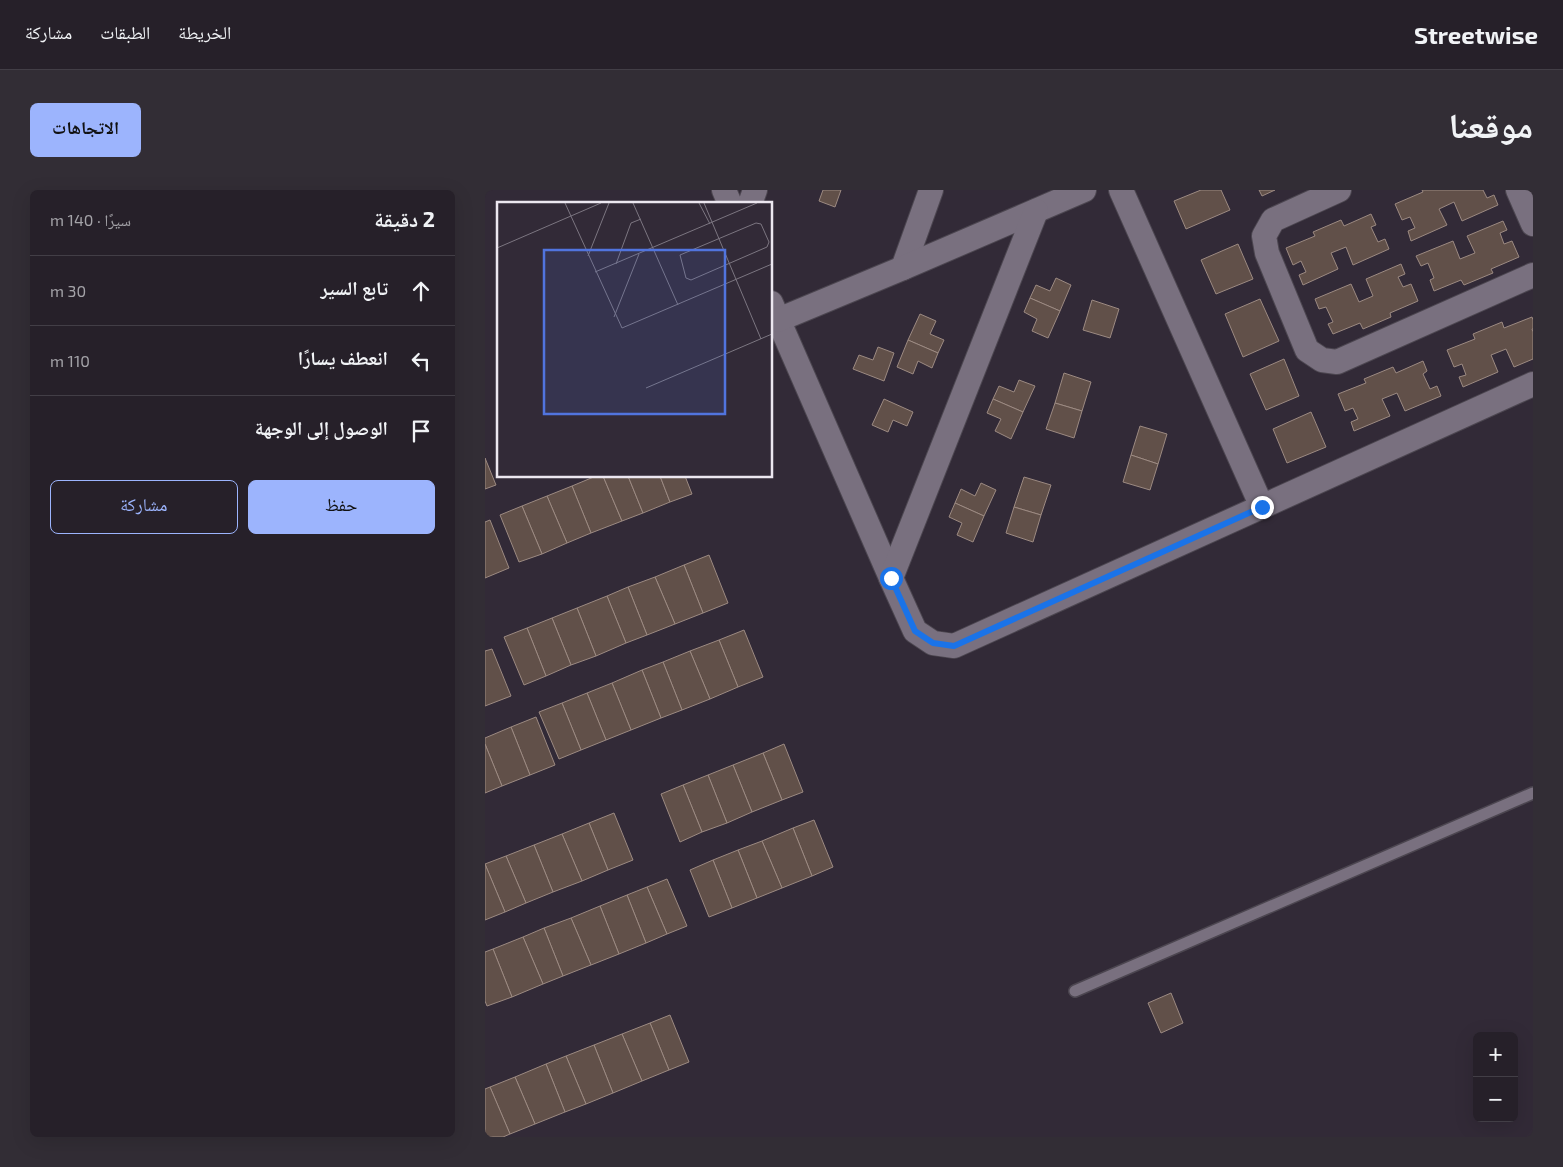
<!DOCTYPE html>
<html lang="ar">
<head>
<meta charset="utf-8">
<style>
	body { margin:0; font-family:"Exo 2","Noto Naskh Arabic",sans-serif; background:#322d35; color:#f1f3f6; direction:rtl }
	.controls { position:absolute; right:15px; bottom:15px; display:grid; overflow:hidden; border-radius:8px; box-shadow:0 5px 20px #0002 }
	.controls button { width:45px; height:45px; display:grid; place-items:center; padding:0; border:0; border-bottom:1px solid #423e46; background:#262029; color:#f1f3f6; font:25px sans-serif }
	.stop { position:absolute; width:15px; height:15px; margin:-11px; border:4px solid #1a73e8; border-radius:50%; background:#fff }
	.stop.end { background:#1a73e8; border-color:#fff; box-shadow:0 1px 5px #0008 }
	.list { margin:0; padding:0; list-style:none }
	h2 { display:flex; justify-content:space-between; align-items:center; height:65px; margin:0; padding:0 20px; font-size:21px }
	h2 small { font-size:16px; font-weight:400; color:#a4a3a8 }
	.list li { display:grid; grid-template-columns:32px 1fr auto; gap:15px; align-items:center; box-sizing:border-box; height:70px; padding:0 20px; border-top:1px solid #423e46 }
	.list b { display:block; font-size:19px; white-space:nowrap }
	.list em { font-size:16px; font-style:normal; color:#a4a3a8 }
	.actions { display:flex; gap:10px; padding:15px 20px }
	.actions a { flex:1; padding:11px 0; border:1px solid #9cb4fd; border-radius:8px; text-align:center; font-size:18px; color:#9cb4fd }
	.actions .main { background:#9cb4fd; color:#111 }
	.icon { flex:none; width:28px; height:28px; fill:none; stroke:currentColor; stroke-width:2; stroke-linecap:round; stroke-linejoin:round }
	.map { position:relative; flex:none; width:1048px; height:947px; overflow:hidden; direction:ltr; border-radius:8px }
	header { display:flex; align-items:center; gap:30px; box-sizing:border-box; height:70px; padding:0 25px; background:#262029; border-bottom:1px solid #423e46 }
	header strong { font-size:24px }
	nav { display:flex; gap:28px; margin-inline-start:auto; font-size:18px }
	.intro { display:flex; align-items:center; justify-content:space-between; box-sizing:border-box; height:120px; padding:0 30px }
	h1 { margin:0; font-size:35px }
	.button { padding:12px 22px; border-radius:8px; background:#9cb4fd; color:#111; font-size:18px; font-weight:700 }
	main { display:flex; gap:30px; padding:0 30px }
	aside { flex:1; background:#262029; border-radius:8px; box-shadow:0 5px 20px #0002 }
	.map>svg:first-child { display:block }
</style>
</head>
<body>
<header>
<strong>Streetwise</strong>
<nav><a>الخريطة</a><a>الطبقات</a><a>مشاركة</a></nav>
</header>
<div class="intro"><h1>موقعنا</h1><a class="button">الاتجاهات</a></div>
<main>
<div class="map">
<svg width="1048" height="947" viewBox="0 0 1048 947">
	<rect width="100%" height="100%" fill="#322a37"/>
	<g fill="#615049" stroke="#9c8a82">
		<path d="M338 0H356L350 17 334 11Z"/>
		<path d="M716 0H736L745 20 701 39 689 11Z"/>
		<path d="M774 0H790L777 6Z"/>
		<path d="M937 0H998L1002 8 1009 5 1013 15 977 31 969 12 954 19 962 35 926 51 923 41 930 38 925 27 917 30 910 14 938 2Z"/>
		<path d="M886 24 891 35 886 37 893 52 900 49 904 59 868 75 861 57 846 63 853 79 818 95 814 85 821 82 816 71 808 75 801 58 830 46 828 42 856 30 859 36Z"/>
		<path d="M1018 31 1022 40 1015 43 1019 54 1027 51 1034 67 1006 79 1008 83 979 95 976 90 949 101 945 90 949 88 943 73 936 76 931 66 968 51 975 69 990 63 982 46Z"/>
		<path d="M753 54 768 89 731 104 716 70Z"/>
		<path d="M916 74 920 84 913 87 918 97 926 94 933 111 905 123 906 127 878 139 875 133 848 144 843 134 848 132 841 117 834 119 830 109 866 94 874 112 888 106 881 89Z"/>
		<path d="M571 88 586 95 575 121 545 108 551 95 565 101Z"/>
		<path d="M545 108 575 121 563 148 547 141 552 129 539 122Z"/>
		<path d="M775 109 794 151 758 167 740 124Z"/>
		<path d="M607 110 634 119 625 148 598 140Z"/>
		<path d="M435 124 451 131 445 144 459 150 453 163 423 150Z"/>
		<path d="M1047 127 1048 130V139H1047L1048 142V169L1029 177 1021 159 1006 165 1013 182 978 197 974 187 981 185 977 174 969 177 962 160 990 149 988 144 1017 132 1019 138Z"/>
		<path d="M423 150 453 163 447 178 433 171 428 184 412 177Z"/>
		<path d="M393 157 409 163 399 191 368 179 374 165 388 170Z"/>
		<path d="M799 169 814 206 781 220 765 184Z"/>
		<path d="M938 171 942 181 938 184 945 199 952 196 956 206 920 221 912 203 897 209 905 226 869 241 866 232 873 229 868 218 860 221 853 204 881 193 879 189 908 177 911 183Z"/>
		<path d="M579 183 606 192 597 221 570 213Z"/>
		<path d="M534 190 550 196 538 222 508 209 514 196 529 202Z"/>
		<path d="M399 209 428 222 422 236 408 230 403 242 387 235Z"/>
		<path d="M508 209 538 222 526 249 510 241 516 229 502 223Z"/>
		<path d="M570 213 597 221 589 248 561 239Z"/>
		<path d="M826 222 841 257 802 273 788 239Z"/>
		<path d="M655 236 682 244 673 274 646 265Z"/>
		<path d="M646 265 673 274 665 300 638 292Z"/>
		<path d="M0 268 11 295 0 299Z"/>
		<path d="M111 286H118L137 331 106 343 87 296Z"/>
		<path d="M118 286H143L158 323 137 331Z"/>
		<path d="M143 286H175L185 312 158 323Z"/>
		<path d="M175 286H200L207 304 185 312Z"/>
		<path d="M539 287 566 295 556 325 529 317Z"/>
		<path d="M496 293 511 300 499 326 470 313 476 299 490 306Z"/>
		<path d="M87 296 106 343 82 353 62 306Z"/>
		<path d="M62 306 82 353 57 364 37 316Z"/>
		<path d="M470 313 499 326 488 352 472 345 477 333 464 327Z"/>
		<path d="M37 316 57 364 34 372 15 325Z"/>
		<path d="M529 317 556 325 548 352 521 343Z"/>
		<path d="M5 330 24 378 0 388V332Z"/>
		<path d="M224 365 243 413 218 423 199 375Z"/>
		<path d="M199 375 218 423 190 434 170 387Z"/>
		<path d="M170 387 190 434 162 445 143 397Z"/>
		<path d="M143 397 162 445 141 453 122 406Z"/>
		<path d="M122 406 141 453 111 466 92 418Z"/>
		<path d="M92 418 111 466 86 475 67 428Z"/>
		<path d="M67 428 86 475 61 486 42 438Z"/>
		<path d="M42 438 61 486 39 495 19 447Z"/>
		<path d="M259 440 278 487 253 497 234 450Z"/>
		<path d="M234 450 253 497 225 509 205 461Z"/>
		<path d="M7 459 26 506 0 516V461Z"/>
		<path d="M205 461 225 509 197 520 178 472Z"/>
		<path d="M178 472 197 520 176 528 157 480Z"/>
		<path d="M157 480 176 528 146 540 127 493Z"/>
		<path d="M127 493 146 540 121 550 102 503Z"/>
		<path d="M102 503 121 550 96 560 77 513Z"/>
		<path d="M77 513 96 560 74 569 54 522Z"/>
		<path d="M51 527 70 575 45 585 26 537Z"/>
		<path d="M26 537 45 585 17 596 0 554V548Z"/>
		<path d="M0 554 17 596 0 603Z"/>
		<path d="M299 554 318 602 297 610 278 563Z"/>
		<path d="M278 563 297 610 267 622 248 575Z"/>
		<path d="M248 575 267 622 242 633 223 585Z"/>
		<path d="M223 585 242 633 217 642 198 595Z"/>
		<path d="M198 595 217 642 195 652 176 604Z"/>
		<path d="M129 623 148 670 123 680 104 633Z"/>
		<path d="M329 630 348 677 327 686 308 638Z"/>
		<path d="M104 633 123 680 97 691 77 644Z"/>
		<path d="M308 638 327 686 297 698 277 651Z"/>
		<path d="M77 644 97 691 68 702 49 655Z"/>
		<path d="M277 651 297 698 272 708 253 660Z"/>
		<path d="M49 655 68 702 41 713 21 666Z"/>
		<path d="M253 660 272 708 247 718 228 670Z"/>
		<path d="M21 666 41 713 20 722 0 674Z"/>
		<path d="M228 670 247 718 224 727 205 680Z"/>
		<path d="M0 674 20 722 0 730Z"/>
		<path d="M182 689 202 736 182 744 162 697Z"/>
		<path d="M162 697 182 744 161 753 142 705Z"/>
		<path d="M142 705 161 753 134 764 115 716Z"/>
		<path d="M115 716 134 764 106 775 86 728Z"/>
		<path d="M86 728 106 775 78 786 59 738Z"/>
		<path d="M59 738 78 786 58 794 38 747Z"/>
		<path d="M38 747 58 794 27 807 8 759Z"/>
		<path d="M8 759 27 807 2 816 0 811V762Z"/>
		<path d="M686 803 698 833 676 843 663 813Z"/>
		<path d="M185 825 204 872 184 880 165 833Z"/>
		<path d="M165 833 184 880 157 891 137 844Z"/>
		<path d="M137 844 157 891 128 903 109 855Z"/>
		<path d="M109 855 128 903 101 914 81 866Z"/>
		<path d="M81 866 101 914 80 922 61 874Z"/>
		<path d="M61 874 80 922 50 934 30 887Z"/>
		<path d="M30 887 50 934 25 944 5 897Z"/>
		<path d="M5 897 25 944 18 947H0V899Z"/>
	</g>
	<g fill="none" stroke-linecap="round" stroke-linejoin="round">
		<g stroke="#4c4650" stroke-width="14">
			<path id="service" d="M590 801 1048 603"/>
		</g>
		<g stroke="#4c4650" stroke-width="26">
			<g id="minor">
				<path d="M239 0 245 14"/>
				<path d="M636 0 777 317"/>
				<path d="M854 0 788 30 779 46 782 63 822 160 837 170 852 172 1048 85"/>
				<path d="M1033 0 1048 34"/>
				<path d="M265 14 270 0"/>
				<path d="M418 78 446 0"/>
				<path d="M286 113 406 388 430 441 448 453 469 456 1048 194"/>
				<path d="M293 130 418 78 599 0"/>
				<path d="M406 388 551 21"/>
			</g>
		</g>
		<use href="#service" stroke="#79707f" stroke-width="11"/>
		<use href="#minor" stroke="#79707f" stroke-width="24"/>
	</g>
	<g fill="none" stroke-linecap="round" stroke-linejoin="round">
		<path stroke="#1a73e8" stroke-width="6" d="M406 388 430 441 448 453 469 456 777 317"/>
	</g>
	<g transform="translate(12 12)">
		<rect width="275" height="275" fill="#322a37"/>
		<path fill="none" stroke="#7c7681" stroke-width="1" d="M68 1 125 126 275 62M136 1 181 103M202 1 213 22M207 1 264 137M259 21 264 22 272 40 270 45 194 78 189 76 183 53ZM0 46 104 1M91 54 112 1M119 62 134 21 144 17M98 70 260 1M117 115 142 52M149 186 275 132"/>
		<path fill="#5174de" fill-opacity="0.15" stroke="#5174de" stroke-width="2.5" d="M47 48H228V212H47Z"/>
		<rect width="275" height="275" fill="none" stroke="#ece7f0" stroke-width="2.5"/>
	</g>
</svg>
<div class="controls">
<button>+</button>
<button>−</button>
</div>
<div class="stop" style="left:406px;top:388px"></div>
<div class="stop end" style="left:777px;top:317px"></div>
</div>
<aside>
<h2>2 دقيقة<small>سيرًا · 140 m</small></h2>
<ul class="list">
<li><svg class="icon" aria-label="ahead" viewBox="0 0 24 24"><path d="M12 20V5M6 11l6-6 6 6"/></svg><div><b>تابع السير</b></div><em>30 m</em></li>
<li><svg class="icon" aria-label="left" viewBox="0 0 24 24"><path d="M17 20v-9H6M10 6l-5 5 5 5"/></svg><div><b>انعطف يسارًا</b></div><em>110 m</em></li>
<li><svg class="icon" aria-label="arrive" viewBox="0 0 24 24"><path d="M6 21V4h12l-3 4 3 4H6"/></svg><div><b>الوصول إلى الوجهة</b></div></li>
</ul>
<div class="actions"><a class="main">حفظ</a><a>مشاركة</a></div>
</aside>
</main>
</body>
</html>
